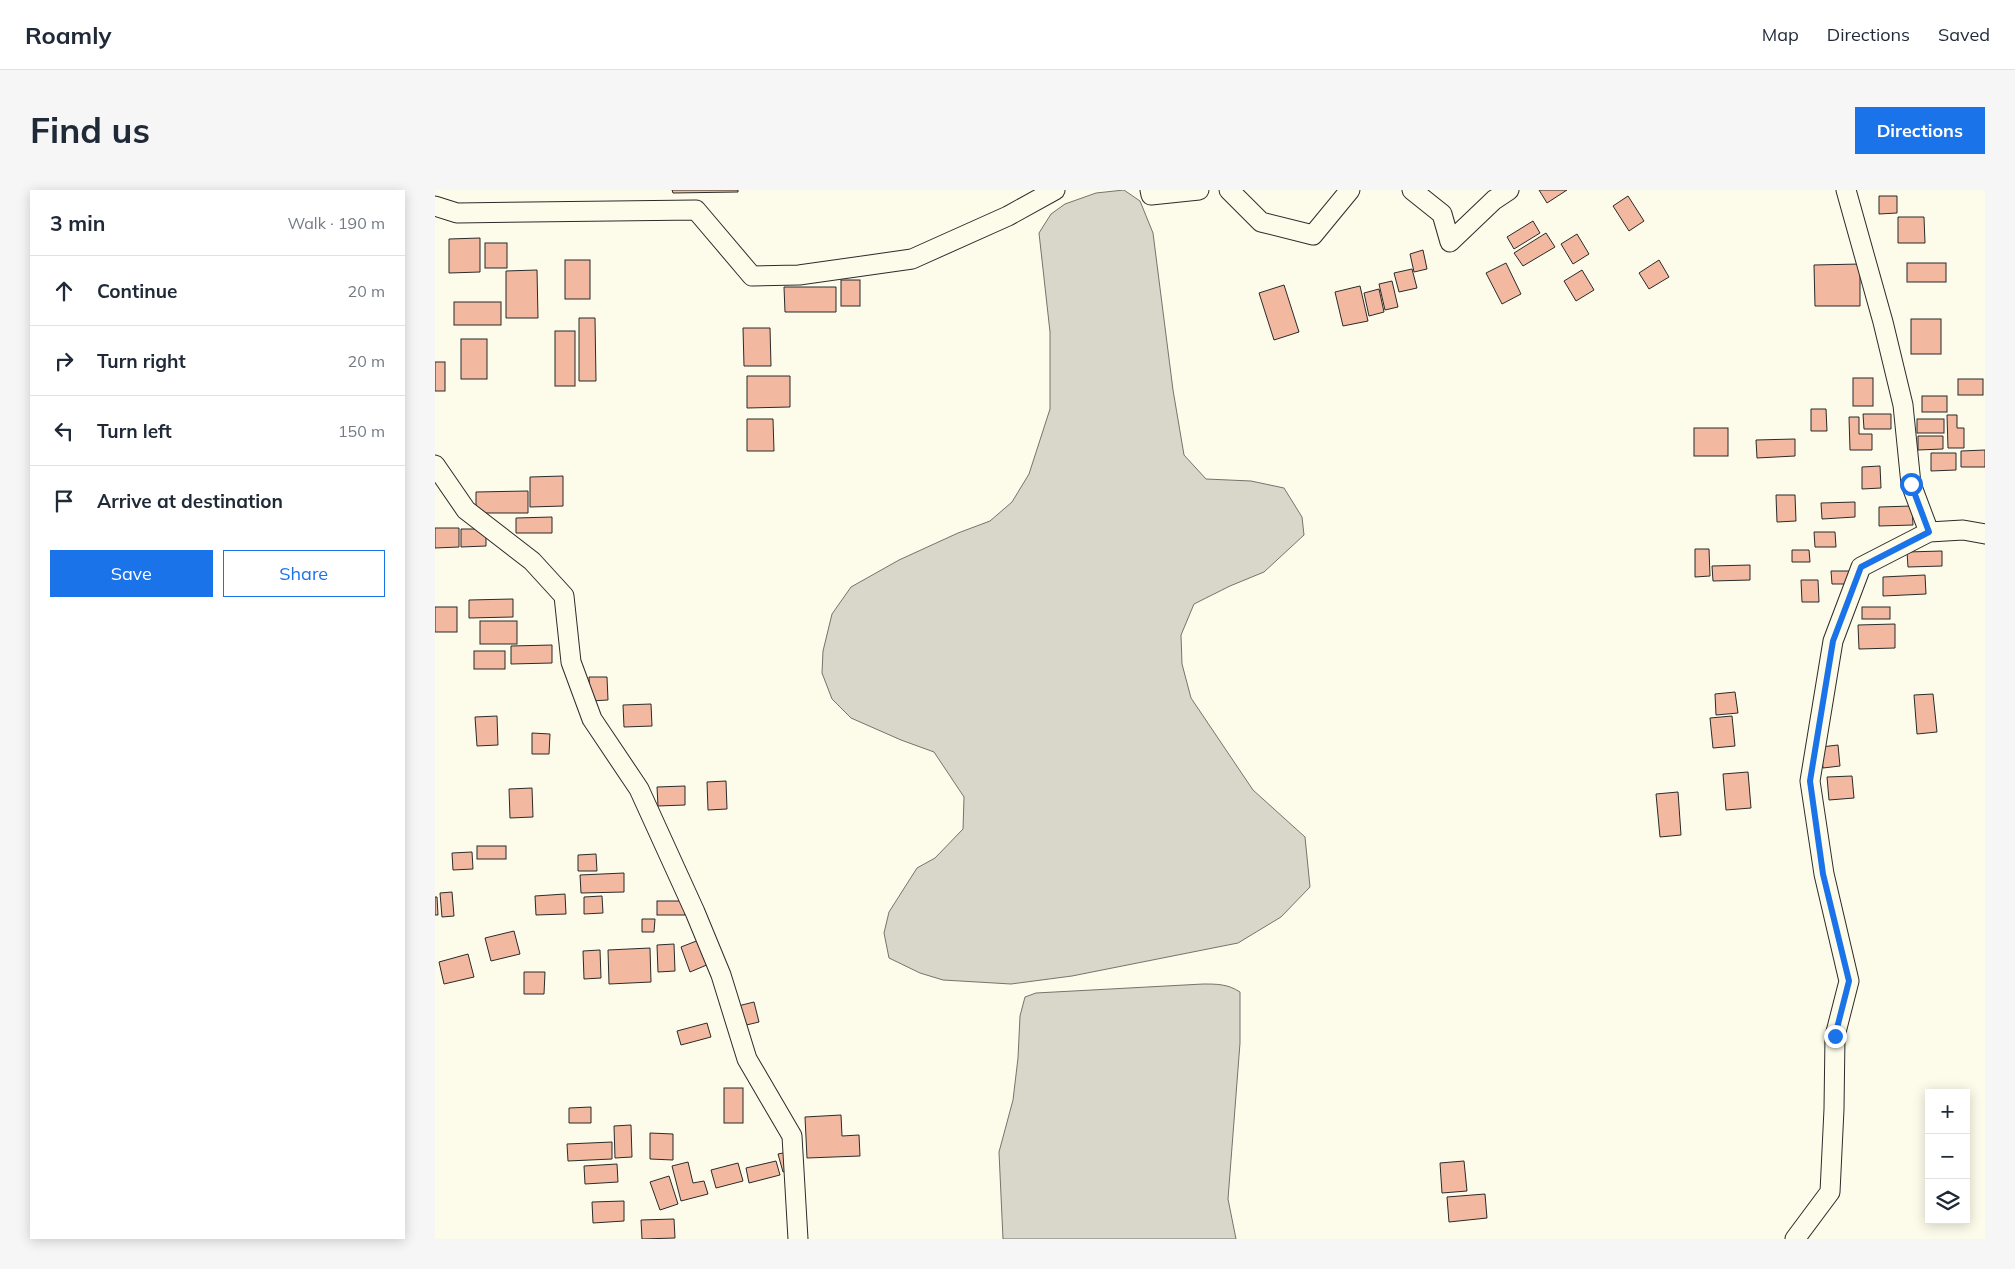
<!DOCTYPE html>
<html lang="en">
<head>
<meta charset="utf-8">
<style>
	body { margin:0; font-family:Mulish,sans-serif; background:#f6f6f7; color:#1f2937 }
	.controls { position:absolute; right:15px; bottom:15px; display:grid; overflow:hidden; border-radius:0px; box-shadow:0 2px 12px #0003 }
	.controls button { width:45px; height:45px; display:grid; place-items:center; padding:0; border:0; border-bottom:1px solid #e0e1e3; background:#fff; color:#1f2937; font:25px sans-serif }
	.stop { position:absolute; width:15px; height:15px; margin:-11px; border:4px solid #1a73e8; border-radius:50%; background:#fff }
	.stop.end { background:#1a73e8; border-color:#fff; box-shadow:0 1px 5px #0008 }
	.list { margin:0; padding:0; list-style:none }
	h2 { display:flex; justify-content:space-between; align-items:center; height:65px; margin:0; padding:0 20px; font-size:21px }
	h2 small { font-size:16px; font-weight:400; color:#747a83 }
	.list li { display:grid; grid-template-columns:32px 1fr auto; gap:15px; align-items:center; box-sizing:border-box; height:70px; padding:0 20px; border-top:1px solid #e0e1e3 }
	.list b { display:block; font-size:19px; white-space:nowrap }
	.list em { font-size:16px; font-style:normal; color:#747a83 }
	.actions { display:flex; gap:10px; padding:15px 20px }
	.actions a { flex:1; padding:11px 0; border:1px solid #1a73e8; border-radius:0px; text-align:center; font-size:18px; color:#1a73e8 }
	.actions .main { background:#1a73e8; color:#fff }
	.icon { flex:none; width:28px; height:28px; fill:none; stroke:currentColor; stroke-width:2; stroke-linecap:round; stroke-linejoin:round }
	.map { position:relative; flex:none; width:1550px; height:1049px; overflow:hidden; border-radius:0px }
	header { display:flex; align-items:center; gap:30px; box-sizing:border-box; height:70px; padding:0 25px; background:#fff; border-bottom:1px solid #e0e1e3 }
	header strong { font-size:24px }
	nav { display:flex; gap:28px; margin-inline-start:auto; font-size:18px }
	.intro { display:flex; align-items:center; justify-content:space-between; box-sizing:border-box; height:120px; padding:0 30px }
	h1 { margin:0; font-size:35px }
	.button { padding:12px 22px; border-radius:0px; background:#1a73e8; color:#fff; font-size:18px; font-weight:700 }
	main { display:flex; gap:30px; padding:0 30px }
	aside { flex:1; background:#fff; border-radius:0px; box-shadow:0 2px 12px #0003 }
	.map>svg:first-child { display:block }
</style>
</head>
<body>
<header>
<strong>Roamly</strong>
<nav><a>Map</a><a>Directions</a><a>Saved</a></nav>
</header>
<div class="intro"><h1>Find us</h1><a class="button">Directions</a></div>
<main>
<aside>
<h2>3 min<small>Walk · 190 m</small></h2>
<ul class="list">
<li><svg class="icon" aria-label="ahead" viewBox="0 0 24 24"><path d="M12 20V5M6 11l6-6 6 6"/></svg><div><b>Continue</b></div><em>20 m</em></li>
<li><svg class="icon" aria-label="right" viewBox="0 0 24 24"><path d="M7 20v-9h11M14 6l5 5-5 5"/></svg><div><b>Turn right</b></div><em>20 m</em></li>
<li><svg class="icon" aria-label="left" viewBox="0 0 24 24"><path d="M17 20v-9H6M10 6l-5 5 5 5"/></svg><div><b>Turn left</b></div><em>150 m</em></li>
<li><svg class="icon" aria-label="arrive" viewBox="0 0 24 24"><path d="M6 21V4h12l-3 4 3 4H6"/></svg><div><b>Arrive at destination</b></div></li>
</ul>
<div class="actions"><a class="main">Save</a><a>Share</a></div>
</aside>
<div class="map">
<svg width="1550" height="1049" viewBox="0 0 1550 1049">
	<rect width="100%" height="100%" fill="#fdfbea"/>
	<g fill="#d8d7c9" stroke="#74746e">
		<path d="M689 0 705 11 718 43 738 200 749 265 771 289 816 291 849 298 867 327 869 345 829 382 795 396 759 414 746 445 747 474 756 508 818 600 870 647 875 697 846 727 803 753 637 786 576 794 508 790 485 783 454 768 449 743 454 722 482 678 500 668 528 639 529 607 499 562 466 550 416 528 397 509 387 483 388 461 397 424 416 397 464 370 523 343 555 331 577 312 594 284 615 219V142L604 43 616 24 630 14 661 3Z"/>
		<path d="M768 794C782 794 793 794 805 802V853L793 1009 801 1049H568L564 962 578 910 583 868 585 826 590 807 601 803Z"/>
	</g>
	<g fill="#f2b8a0" stroke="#2b2b2b">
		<path d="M237 0H303V2L238 3Z"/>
		<path d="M1104 0H1132L1112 13Z"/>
		<path d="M1193 6 1209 31 1194 41 1178 16Z"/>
		<path d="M1444 6H1462V23L1444 24Z"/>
		<path d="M1463 27H1489L1490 53H1463Z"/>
		<path d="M1098 31 1105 43 1079 59 1072 47Z"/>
		<path d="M1111 43 1120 57 1088 76 1079 63Z"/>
		<path d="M1142 44 1154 64 1138 74 1126 54Z"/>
		<path d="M45 48V82L14 83V49Z"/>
		<rect x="50" y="53" width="22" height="25"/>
		<path d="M988 60 992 79 979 82 975 64Z"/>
		<rect x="130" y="70" width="25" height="39"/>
		<path d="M1224 70 1234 87 1214 99 1204 83Z"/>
		<path d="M1071 73 1086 104 1067 114 1051 83Z"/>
		<rect x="1472" y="73" width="39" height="19"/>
		<path d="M1425 74V116H1380L1379 75Z"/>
		<path d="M977 79 982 98 964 102 959 83Z"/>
		<path d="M102 80 103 128H71V81Z"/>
		<path d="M1147 80 1159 100 1141 111 1129 91Z"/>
		<rect x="406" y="90" width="19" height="26"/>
		<path d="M957 91 963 117 950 120 944 94Z"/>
		<path d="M849 95 864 142 839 150 824 103Z"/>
		<path d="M925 96 933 131 908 136 900 102Z"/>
		<path d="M349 97H401V122H350Z"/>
		<path d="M944 99 949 122 934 126 929 103Z"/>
		<rect x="19" y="112" width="47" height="23"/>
		<path d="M144 128H160L161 191H144Z"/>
		<rect x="1476" y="129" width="30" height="35"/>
		<path d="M308 138H335L336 176H309Z"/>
		<rect x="120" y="141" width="20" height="55"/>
		<rect x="26" y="149" width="26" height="40"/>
		<rect x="0" y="172" width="10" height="29"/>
		<path d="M312 186H355V217L312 218Z"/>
		<rect x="1418" y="188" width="20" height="28"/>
		<rect x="1523" y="189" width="25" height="16"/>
		<rect x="1487" y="206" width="25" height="16"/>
		<path d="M1376 219H1391L1392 241H1376Z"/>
		<path d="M1428 224H1456V239H1429Z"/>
		<path d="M1512 225H1522V238H1529V258H1513Z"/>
		<path d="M1414 227H1424V244H1437V260H1415Z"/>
		<path d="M312 229H338L339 261H312Z"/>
		<rect x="1482" y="229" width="27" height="14"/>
		<rect x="1259" y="238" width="34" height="28"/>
		<path d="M1483 246H1508V259L1483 260Z"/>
		<path d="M1360 249V266L1322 268 1321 250Z"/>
		<path d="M1550 260V277H1526V261Z"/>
		<path d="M1496 263H1521V280L1496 281Z"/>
		<path d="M1445 276 1446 298 1427 299V277Z"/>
		<path d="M128 286V316L95 317V287Z"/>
		<path d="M93 301V323H41V302Z"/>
		<path d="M1341 305H1360L1361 331 1342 332Z"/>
		<path d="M1420 312V327L1387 329 1386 313Z"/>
		<path d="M1477 316 1478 335 1444 336V317Z"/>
		<path d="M117 327V343H81V328Z"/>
		<path d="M0 338H24V357L0 358Z"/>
		<path d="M26 339H51V356L26 357Z"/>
		<path d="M1379 342H1400L1401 357H1380Z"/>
		<path d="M1260 359H1274L1275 386 1260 387Z"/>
		<path d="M1357 360H1374L1375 372H1357Z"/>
		<path d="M1507 361V376L1473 377 1472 362Z"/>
		<path d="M1315 375V390L1278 391 1277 376Z"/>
		<path d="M1396 381H1418V394H1397Z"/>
		<path d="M1490 385 1491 404 1448 406V387Z"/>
		<path d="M1366 390H1383L1384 412H1367Z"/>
		<path d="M78 409V427L34 428V410Z"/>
		<rect x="0" y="417" width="22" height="25"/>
		<rect x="1427" y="417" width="28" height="12"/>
		<rect x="45" y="431" width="37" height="23"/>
		<path d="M1460 434V458L1424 459 1423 435Z"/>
		<path d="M117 455V473L76 474V456Z"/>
		<rect x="39" y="461" width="31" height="18"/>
		<path d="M154 487H172L173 510 155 511Z"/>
		<path d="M1300 502 1303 523 1281 525 1280 504Z"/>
		<path d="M1498 504 1502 542 1482 544 1479 505Z"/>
		<path d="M216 514 217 536 189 537 188 515Z"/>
		<path d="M62 526 63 555 42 556 40 527Z"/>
		<path d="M1297 526 1300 556 1278 558 1275 528Z"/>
		<path d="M97 543 115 544 114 564H97Z"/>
		<path d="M1403 555 1405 576 1388 578 1386 557Z"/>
		<path d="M1313 582 1316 618 1291 620 1288 584Z"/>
		<path d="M1417 586 1419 608 1394 610 1392 587Z"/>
		<path d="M291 591 292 619 273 620 272 592Z"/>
		<path d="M250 596V615L223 616 222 597Z"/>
		<path d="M97 598 98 627 75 628 74 599Z"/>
		<path d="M1243 602 1246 645 1225 647 1221 604Z"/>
		<rect x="42" y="656" width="29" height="13"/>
		<path d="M37 662 38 679 18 680 17 663Z"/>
		<path d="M161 664 162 681H143V665Z"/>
		<path d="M189 683V702L146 703 145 685Z"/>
		<path d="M17 702 19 726 7 727 5 703Z"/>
		<path d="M130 704 131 724 101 725 100 706Z"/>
		<path d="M167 706 168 723 149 724V707Z"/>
		<path d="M0 707H2L3 725H0Z"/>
		<rect x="222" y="711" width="28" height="14"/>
		<path d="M207 729H220L219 742H207Z"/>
		<path d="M79 741 85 764 56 771 50 748Z"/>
		<path d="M264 750 274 774 255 782 246 757Z"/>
		<path d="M239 754 240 781 223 782 222 755Z"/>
		<path d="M215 758 216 792 174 794 173 760Z"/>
		<path d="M165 760 166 788 149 789 148 761Z"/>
		<path d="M33 764 39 787 9 794 4 772Z"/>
		<path d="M89 782H110L109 804H89Z"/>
		<path d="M319 812 324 832 303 837 299 817Z"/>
		<path d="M272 833 276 847 246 855 242 841Z"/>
		<rect x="289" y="898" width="19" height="35"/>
		<path d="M156 917V933H134V918Z"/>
		<path d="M406 925 407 946 424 945 425 966 372 968 370 927Z"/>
		<path d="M196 935 197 967 180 968 179 936Z"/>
		<path d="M215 943 238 944V970L215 969Z"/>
		<path d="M177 952V969L133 971 132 954Z"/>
		<path d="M353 962 357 979 348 982 343 964Z"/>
		<path d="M341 971 345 985 314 993 311 978Z"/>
		<path d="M1029 971 1032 1001 1007 1003 1005 973Z"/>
		<path d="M253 972 258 993 269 991 273 1004 246 1011 237 976Z"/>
		<path d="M303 973 308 991 281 998 276 980Z"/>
		<path d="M182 974 183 992 150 994 149 976Z"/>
		<path d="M234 986 243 1014 225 1020 215 992Z"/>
		<path d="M1050 1004 1052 1028 1014 1032 1012 1007Z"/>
		<path d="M189 1011V1031L158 1033 157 1012Z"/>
		<path d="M239 1029 240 1048 207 1049 206 1030Z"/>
	</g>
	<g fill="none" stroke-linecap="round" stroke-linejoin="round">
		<g stroke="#2b2b2b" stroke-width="21">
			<g id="minor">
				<path d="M715 0 716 5 764 0"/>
				<path d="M794 0 826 32 878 45 915 0"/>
				<path d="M977 0 1007 24 1015 52 1059 10 1074 0"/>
				<path d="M1411 0 1448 132 1468 215 1476 294 1494 342"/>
				<path d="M0 16 22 23 261 20 317 86 364 85 477 69 573 26 620 0"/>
				<path d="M0 275 31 320 97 371 129 406 136 472 157 529 204 599 260 722 286 785 312 869 357 946 363 1049"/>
				<path d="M1360 1049 1395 1002 1399 919 1400 846 1414 791 1389 684 1375 591 1398 451 1426 377 1494 342 1528 340 1550 344"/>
			</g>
		</g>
		<use href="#minor" stroke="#fdfbea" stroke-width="19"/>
	</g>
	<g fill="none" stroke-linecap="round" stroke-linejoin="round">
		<path stroke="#1a73e8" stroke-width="6" d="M1400 846 1414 791 1388 684 1375 591 1398 451 1426 377 1494 342 1476 294"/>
	</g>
</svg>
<div class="controls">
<button>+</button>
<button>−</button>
<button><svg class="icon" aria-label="layers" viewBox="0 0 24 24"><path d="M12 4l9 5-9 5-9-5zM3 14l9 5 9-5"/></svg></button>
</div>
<div class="stop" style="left:1476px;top:294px"></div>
<div class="stop end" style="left:1400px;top:846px"></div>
</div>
</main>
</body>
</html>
